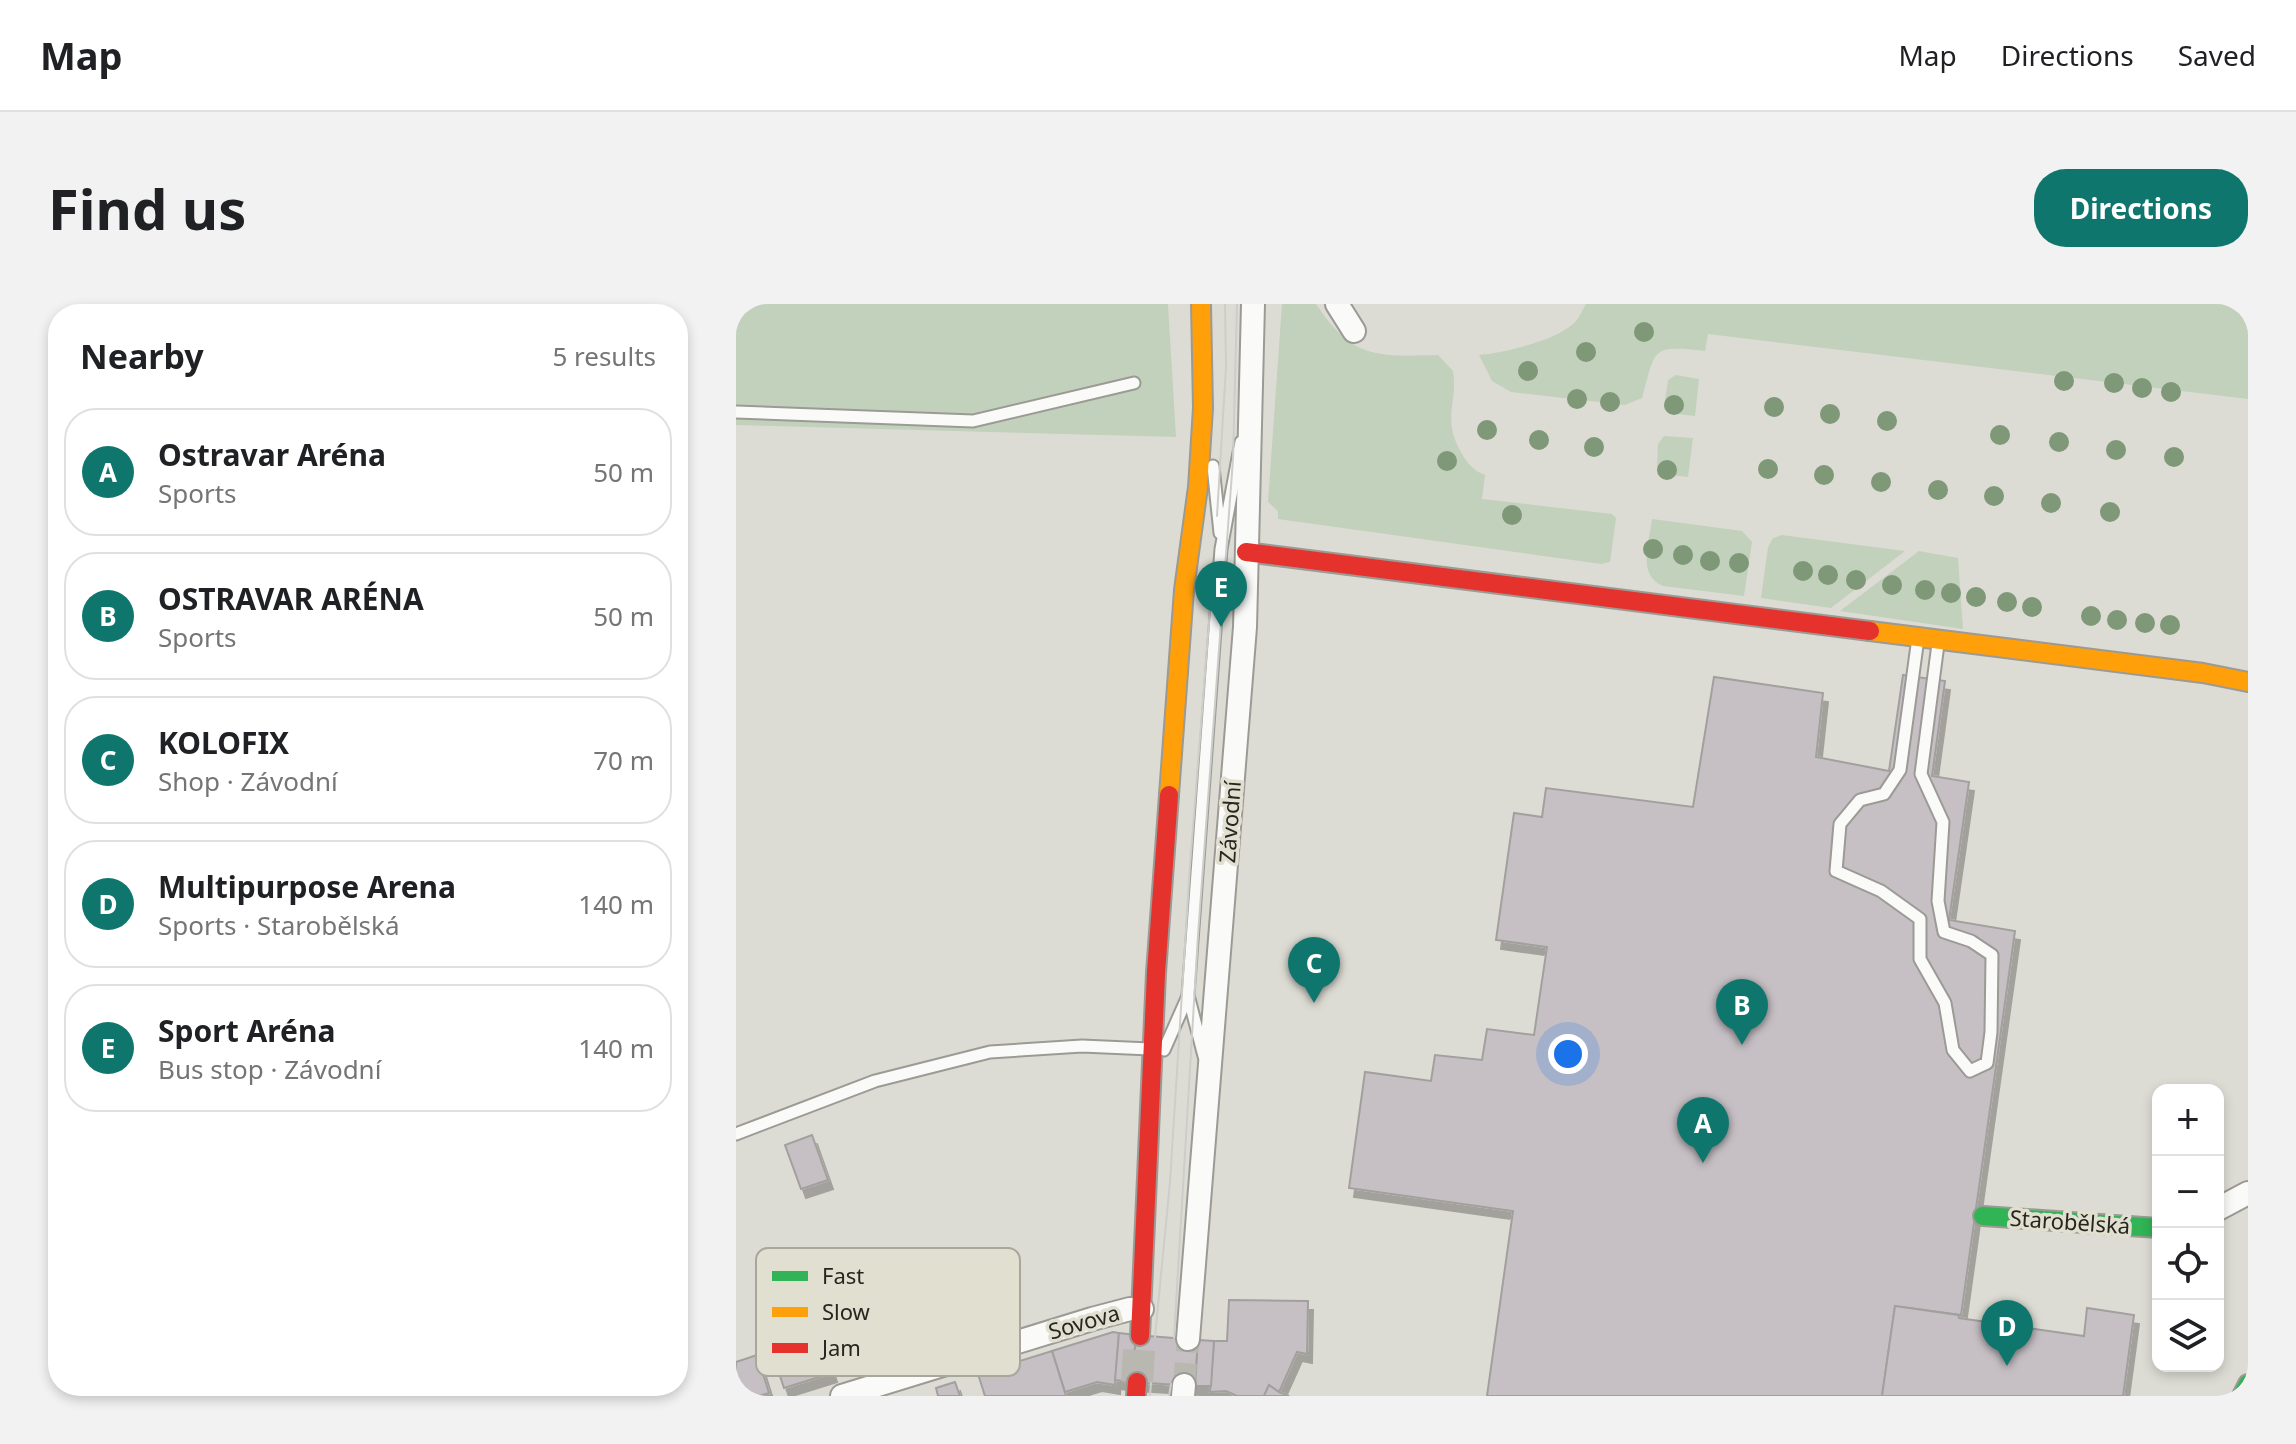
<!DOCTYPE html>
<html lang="en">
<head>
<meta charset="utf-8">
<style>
	body { margin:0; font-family:"Noto Sans",sans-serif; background:#f2f2f2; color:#202124 }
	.controls { position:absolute; right:24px; bottom:24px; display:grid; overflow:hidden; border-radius:16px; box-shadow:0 4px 12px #0003 }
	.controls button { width:72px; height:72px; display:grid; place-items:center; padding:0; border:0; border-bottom:2px solid #e0e0e0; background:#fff; color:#202124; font:40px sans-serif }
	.you { position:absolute; left:832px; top:750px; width:28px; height:28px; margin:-20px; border:6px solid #fff; border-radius:50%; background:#1a73e8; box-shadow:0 0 0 12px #1a73e833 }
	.badge { display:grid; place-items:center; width:52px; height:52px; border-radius:50%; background:#0f766e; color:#fff; font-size:26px; font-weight:700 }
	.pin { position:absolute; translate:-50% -66px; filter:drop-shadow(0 2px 4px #0008) }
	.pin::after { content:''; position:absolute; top:42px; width:28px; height:24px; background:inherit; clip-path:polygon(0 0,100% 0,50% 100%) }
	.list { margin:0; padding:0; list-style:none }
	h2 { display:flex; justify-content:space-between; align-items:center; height:104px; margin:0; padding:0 32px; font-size:34px }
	h2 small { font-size:26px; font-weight:400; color:#757577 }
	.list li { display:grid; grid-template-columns:52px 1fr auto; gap:24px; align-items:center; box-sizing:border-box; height:128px; margin:0 16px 16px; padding:0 16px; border:2px solid #e0e0e0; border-radius:32px }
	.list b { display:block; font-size:30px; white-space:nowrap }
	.list p { margin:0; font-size:26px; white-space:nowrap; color:#757577 }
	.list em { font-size:26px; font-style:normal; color:#757577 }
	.icon { flex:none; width:44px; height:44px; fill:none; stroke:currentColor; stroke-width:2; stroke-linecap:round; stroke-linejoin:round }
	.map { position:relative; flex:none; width:1512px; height:1092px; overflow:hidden; border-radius:32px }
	header { display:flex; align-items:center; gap:48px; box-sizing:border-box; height:112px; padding:0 40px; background:#fff; border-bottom:2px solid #e0e0e0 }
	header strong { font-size:38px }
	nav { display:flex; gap:44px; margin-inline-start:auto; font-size:28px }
	.intro { display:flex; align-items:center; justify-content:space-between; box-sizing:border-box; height:192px; padding:0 48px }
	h1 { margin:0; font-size:56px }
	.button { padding:20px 36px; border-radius:32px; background:#0f766e; color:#fff; font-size:28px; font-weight:700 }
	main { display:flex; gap:48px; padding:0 48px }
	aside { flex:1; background:#fff; border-radius:32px; box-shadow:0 4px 12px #0003 }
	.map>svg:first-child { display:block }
</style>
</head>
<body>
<header>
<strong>Map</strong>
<nav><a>Map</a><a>Directions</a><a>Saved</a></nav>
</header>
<div class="intro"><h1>Find us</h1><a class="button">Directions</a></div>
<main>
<aside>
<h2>Nearby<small>5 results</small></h2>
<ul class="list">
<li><span class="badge">A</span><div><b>Ostravar Aréna</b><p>Sports</p></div><em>50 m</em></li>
<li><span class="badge">B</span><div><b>OSTRAVAR ARÉNA</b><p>Sports</p></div><em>50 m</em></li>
<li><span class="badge">C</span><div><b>KOLOFIX</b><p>Shop · Závodní</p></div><em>70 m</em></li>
<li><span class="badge">D</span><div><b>Multipurpose Arena</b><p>Sports · Starobělská</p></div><em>140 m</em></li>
<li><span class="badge">E</span><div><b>Sport Aréna</b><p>Bus stop · Závodní</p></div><em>140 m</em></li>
</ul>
</aside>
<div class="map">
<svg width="1512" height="1092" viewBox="0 0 1512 1092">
	<defs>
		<filter id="shadow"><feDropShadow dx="5" dy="9" stdDeviation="0" flood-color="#0004"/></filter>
	</defs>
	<rect width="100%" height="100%" fill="#dddcd4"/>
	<g fill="#c1d1bb">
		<path d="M0 0H432L440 133 0 121Z"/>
		<path d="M546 0H580C617 56 640 52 702 51L717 67C722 101 705 114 726 150 732 160 738 167 749 171L746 195 876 210 880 214 874 258 865 260 542 215V207L532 198Z"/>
		<path d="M850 0H1512V95L972 30 969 47C914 41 920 44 906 94L889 101 775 88 756 77 743 51C767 49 824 36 840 17 844 12 847 5 850 0Z"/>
		<path d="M940 71 963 75 959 112 934 109 928 103 932 76Z"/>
		<path d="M928 132 957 134 952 173 927 170 921 166 922 140Z"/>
		<path d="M916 215 1006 227 1016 238 1008 292 927 282C901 271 913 239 916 215Z"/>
		<path d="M1046 231 1169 247 1095 304 1025 294 1032 243 1037 234Z"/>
		<path d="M1183 247 1222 254 1227 325 1104 307Z"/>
	</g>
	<g fill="#c6c0c5" stroke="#a2a09e" stroke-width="2" filter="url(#shadow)">
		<path d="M1167 371 1209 377 1196 472 1233 478 1213 616 1279 627 1225 1011 1159 1002 1146 1092H751L777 907 613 884 629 768 695 777 699 751 746 756 751 725 798 731 811 643 760 636 778 509 806 513 810 484 957 503 978 373 1087 389 1080 453 1153 467Z"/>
		<path d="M76 831 92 876 65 885 49 841Z"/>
		<path d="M493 996 572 997 571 1050 561 1048 543 1088 533 1081 528 1092H501L490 1087 474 1088 478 1037H491Z"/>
		<path d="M1159 1002 1222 1011 1223 1014 1348 1032 1351 1004 1398 1011 1387 1092H1146Z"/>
		<path d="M377 1028 383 1029 379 1081 361 1078 329 1088 316 1047Z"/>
		<path d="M72 1029 76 1042 86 1038 96 1069 48 1084 34 1042Z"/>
		<path d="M383 1029 400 1031 396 1078 379 1076Z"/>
		<path d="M400 1031 462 1036 459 1082 396 1078Z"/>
		<path d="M462 1036 478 1037 475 1082H459Z"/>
		<path d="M316 1047 330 1092H249L242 1070Z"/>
		<path d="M21 1051 33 1089 23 1092H0V1058Z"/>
		<path d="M219 1078 224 1092H202L200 1084Z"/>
		<path d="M533 1081 543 1088 553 1092H528Z"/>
	</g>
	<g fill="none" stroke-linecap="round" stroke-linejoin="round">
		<path stroke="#b8b7b0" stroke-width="22" stroke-dasharray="22 11" stroke-linecap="butt" d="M448 1081 452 1035"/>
		<path stroke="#b8b7b0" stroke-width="32" stroke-dasharray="32 16" stroke-linecap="butt" d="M401 1078 404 1032"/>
		<g stroke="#9b9a94" stroke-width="15">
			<g id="lane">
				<path d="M0 108 237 117 398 79"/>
				<path d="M477 162 484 229"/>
				<path d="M1182 334 1164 466 1148 490 1124 496 1104 520 1100 567 1145 587 1184 615V655L1209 699 1217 746 1234 767 1251 759 1255 728 1256 651 1235 637 1208 628 1202 597 1207 518 1185 470 1202 340"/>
				<path d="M428 746 452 692"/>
				<path d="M468 752 452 691 485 245 505 138"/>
				<path d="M0 830 139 777 254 748 346 742 414 745"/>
			</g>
		</g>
		<g stroke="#9b9a94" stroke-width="26">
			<g id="street">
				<path d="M601 0 618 27"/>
				<path d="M1482 905 1512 889"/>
				<path d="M452 1035 509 323 517 0"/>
				<path d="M106 1092 356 1015 394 1005H406"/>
				<path d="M447 1092 448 1081"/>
			</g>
		</g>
		<g stroke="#9b9a94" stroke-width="22">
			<g id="fast">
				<path d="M1247 912 1422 924"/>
				<path d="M1506 1092 1512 1080"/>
			</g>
		</g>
		<g stroke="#9b9a94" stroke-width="22">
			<g id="slow">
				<path d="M1134 327 1467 369 1512 378"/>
				<path d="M433 491 448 286 462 183 467 104 465 0"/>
			</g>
		</g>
		<g stroke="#9b9a94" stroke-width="22">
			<g id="jam">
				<path d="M510 248 1134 327"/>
				<path d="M404 1032 420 669 433 491"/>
				<path d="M400 1092 401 1078"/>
			</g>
		</g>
		<use href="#lane" stroke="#fafaf9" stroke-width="11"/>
		<use href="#street" stroke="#fafaf9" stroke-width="22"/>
		<use href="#fast" stroke="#30b455" stroke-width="18"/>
		<use href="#slow" stroke="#ff9f0a" stroke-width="18"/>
		<use href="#jam" stroke="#e5322d" stroke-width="18"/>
		<g stroke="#cdcdca" stroke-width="2">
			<path d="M481 212 490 63 489 0"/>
			<path d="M419 1033 434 878 454 562 475 292"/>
			<path d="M438 1034 462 631 497 155 501 0"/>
			<path d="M414 1092 415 1079"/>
			<path d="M433 1092 435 1080"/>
		</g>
	</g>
	<g fill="#7e9878">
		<circle cx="908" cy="28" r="10"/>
		<circle cx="850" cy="48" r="10"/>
		<circle cx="792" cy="67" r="10"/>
		<circle cx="1328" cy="77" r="10"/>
		<circle cx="1378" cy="79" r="10"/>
		<circle cx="1406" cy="84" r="10"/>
		<circle cx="1435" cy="88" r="10"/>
		<circle cx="841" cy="95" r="10"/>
		<circle cx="874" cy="98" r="10"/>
		<circle cx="938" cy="101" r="10"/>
		<circle cx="1038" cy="103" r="10"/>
		<circle cx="1094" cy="110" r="10"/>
		<circle cx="1151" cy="117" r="10"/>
		<circle cx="751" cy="126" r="10"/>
		<circle cx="1264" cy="131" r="10"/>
		<circle cx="803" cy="136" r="10"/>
		<circle cx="1323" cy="138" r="10"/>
		<circle cx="858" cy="143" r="10"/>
		<circle cx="1380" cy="146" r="10"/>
		<circle cx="1438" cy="153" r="10"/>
		<circle cx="711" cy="157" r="10"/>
		<circle cx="1032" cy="165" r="10"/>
		<circle cx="931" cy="166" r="10"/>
		<circle cx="1088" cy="171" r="10"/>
		<circle cx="1145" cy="178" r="10"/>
		<circle cx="1202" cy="186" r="10"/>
		<circle cx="1258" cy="192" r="10"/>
		<circle cx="1315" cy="199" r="10"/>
		<circle cx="1374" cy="208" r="10"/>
		<circle cx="776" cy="211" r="10"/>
		<circle cx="917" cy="245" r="10"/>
		<circle cx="947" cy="251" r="10"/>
		<circle cx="974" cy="257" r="10"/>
		<circle cx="1003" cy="259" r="10"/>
		<circle cx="1067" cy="267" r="10"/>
		<circle cx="1092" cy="271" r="10"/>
		<circle cx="1120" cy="276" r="10"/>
		<circle cx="1156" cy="281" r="10"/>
		<circle cx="1189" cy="286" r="10"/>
		<circle cx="1215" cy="289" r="10"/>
		<circle cx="1240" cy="293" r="10"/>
		<circle cx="1271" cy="298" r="10"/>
		<circle cx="1296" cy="303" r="10"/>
		<circle cx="1355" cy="312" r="10"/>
		<circle cx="1381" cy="316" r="10"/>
		<circle cx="1409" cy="319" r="10"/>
		<circle cx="1434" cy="321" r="10"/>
	</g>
	<g text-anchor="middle" stroke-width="7" stroke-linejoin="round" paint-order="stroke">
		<g font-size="22" fill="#262520" stroke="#e1dfd0">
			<text transform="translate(494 518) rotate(-86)" y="8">Závodní</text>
			<text transform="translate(1334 918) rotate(4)" y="8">Starobělská</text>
			<text transform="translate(348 1018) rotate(-16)" y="8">Sovova</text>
		</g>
	</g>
	<rect x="20" y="944" width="264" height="128" rx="12" fill="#e1dfd0" stroke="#a9a79b" stroke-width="2"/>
	<rect x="36" y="967" width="36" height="10" fill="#30b455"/>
	<rect x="36" y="1003" width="36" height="10" fill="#ff9f0a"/>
	<rect x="36" y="1039" width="36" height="10" fill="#e5322d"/>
	<g font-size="22" fill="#262520">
		<text x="86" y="980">Fast</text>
		<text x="86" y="1016">Slow</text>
		<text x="86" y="1052">Jam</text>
	</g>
</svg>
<div class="controls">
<button>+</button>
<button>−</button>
<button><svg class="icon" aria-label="locate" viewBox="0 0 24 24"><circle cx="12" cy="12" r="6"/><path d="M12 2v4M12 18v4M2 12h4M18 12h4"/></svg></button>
<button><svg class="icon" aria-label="layers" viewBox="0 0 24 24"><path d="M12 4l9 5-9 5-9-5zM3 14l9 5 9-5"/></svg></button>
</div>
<div class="you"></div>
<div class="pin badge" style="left:967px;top:859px">A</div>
<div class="pin badge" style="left:1006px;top:741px">B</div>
<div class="pin badge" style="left:578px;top:699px">C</div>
<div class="pin badge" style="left:1271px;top:1062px">D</div>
<div class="pin badge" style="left:485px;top:323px">E</div>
</div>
</main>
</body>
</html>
